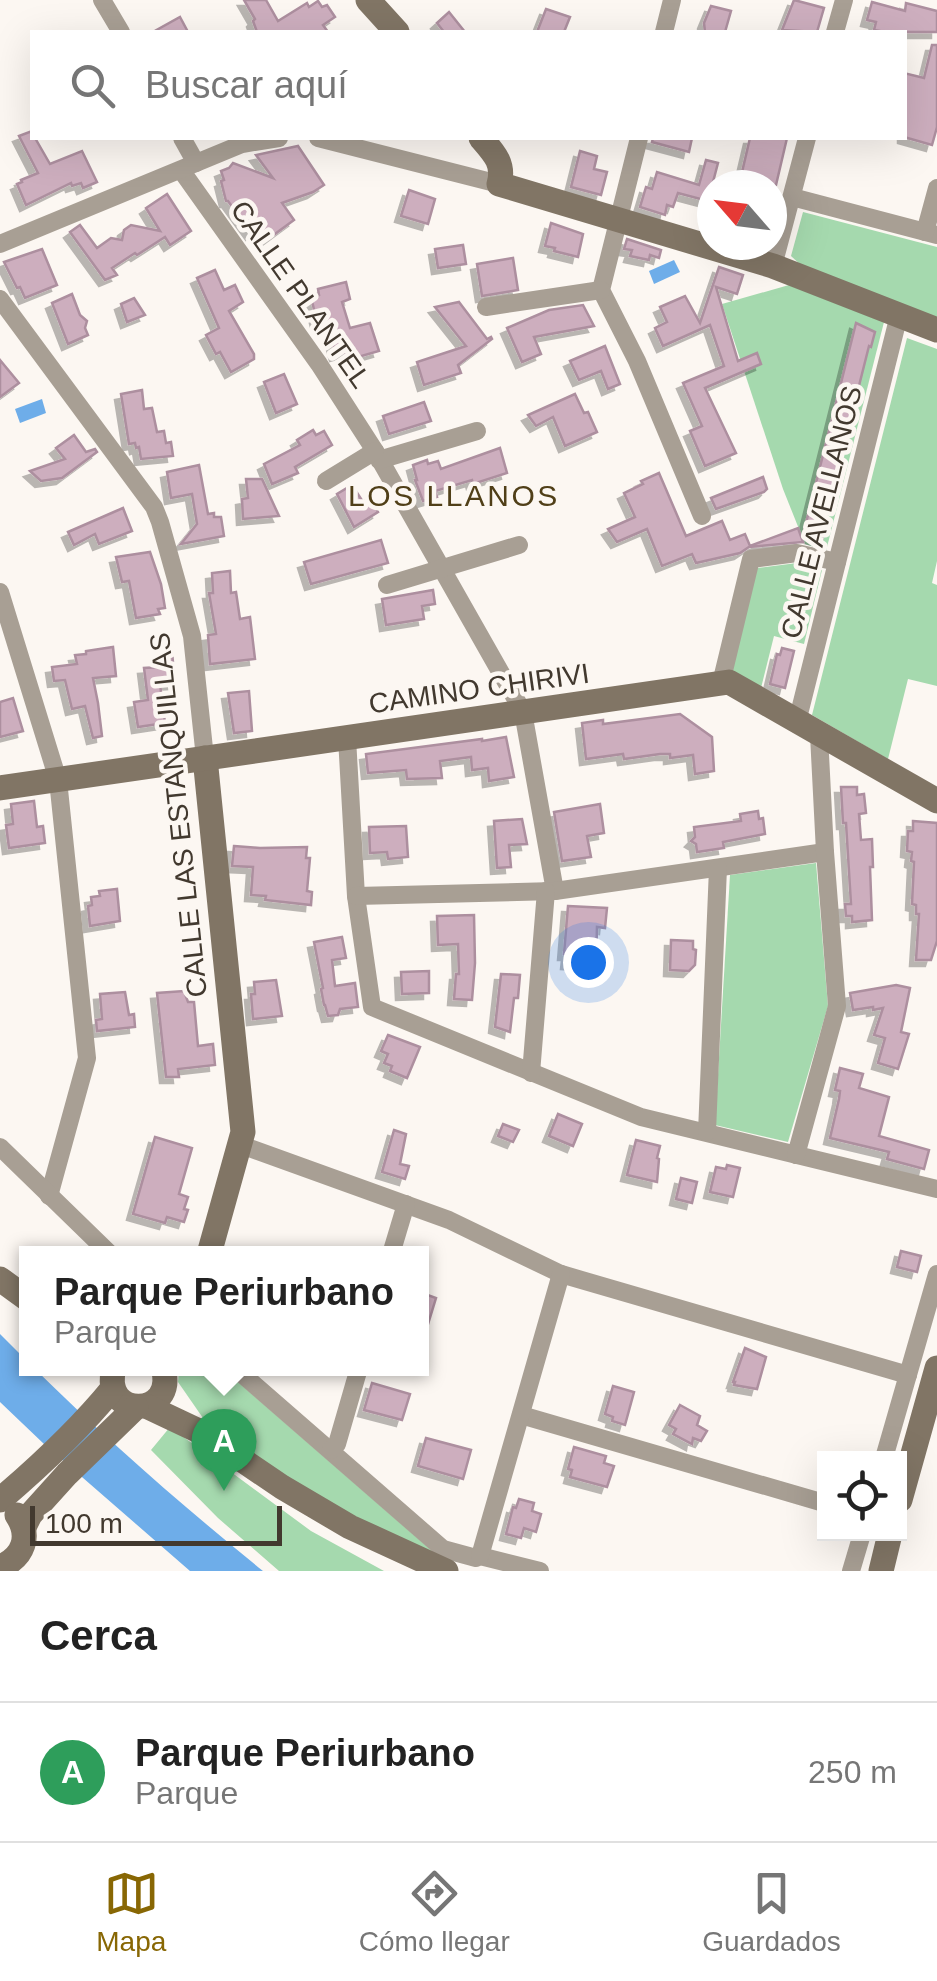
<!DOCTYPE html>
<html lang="es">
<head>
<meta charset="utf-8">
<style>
	body { margin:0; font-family:Helvetica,sans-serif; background:#f6f6f6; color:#222 }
	.controls { position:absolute; right:30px; bottom:30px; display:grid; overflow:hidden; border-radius:0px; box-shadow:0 10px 40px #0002 }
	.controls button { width:90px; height:90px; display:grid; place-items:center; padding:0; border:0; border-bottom:2px solid #e0e0e0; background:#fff; color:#222; font:50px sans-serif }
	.compass { position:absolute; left:697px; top:170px; width:90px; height:90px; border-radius:50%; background:#fff; box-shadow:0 10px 40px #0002; rotate:298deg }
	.scale { position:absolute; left:30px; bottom:25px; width:252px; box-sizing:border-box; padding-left:10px; border:5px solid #42392f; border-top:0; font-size:28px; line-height:35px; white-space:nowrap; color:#42392f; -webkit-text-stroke:8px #fcf7f2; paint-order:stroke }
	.you { position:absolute; left:588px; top:962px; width:35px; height:35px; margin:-25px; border:8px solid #fff; border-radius:50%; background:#1a73e8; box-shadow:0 0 0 15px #1a73e833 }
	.badge { display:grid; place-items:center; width:65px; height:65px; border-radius:50%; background:#886704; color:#fff; font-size:32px; font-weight:700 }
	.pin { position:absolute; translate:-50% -82px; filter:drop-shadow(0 2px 5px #0008) }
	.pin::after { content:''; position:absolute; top:52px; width:35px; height:30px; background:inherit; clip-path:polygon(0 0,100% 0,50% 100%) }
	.popup { position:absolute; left:19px; top:1246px; width:410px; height:130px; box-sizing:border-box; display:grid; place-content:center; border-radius:0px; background:#fff; filter:drop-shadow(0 2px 8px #0005); font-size:32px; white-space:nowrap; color:#767676 }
	.popup b { font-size:38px; color:#222 }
	.popup::after { content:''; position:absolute; left:50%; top:100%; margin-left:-20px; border:20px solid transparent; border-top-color:#fff }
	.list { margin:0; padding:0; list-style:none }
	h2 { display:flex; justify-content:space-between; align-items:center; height:130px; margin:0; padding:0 40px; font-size:42px }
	h2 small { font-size:32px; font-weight:400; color:#767676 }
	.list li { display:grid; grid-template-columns:65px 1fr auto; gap:30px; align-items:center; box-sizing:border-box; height:140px; padding:0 40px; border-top:2px solid #e0e0e0 }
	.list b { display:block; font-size:38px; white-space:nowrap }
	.list p { margin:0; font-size:32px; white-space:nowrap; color:#767676 }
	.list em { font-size:32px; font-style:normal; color:#767676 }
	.icon { flex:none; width:55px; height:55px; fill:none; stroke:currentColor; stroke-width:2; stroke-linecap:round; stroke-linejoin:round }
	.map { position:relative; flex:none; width:937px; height:1571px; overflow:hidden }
	.search { position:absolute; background:#fff; box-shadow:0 10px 40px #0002; left:30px; right:30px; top:30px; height:110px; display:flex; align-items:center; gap:25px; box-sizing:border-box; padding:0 35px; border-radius:0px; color:#767676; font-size:38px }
	.sheet { height:270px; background:#fff }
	nav { display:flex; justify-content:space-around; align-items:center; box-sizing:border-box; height:140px; border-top:2px solid #e0e0e0; background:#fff; font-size:28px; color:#767676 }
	nav a { display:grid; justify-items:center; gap:5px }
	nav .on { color:#886704 }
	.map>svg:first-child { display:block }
</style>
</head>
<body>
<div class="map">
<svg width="937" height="1571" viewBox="0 0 937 1571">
	<defs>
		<filter id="shadow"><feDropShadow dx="-6" dy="6" stdDeviation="0" flood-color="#0004"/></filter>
	</defs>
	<rect width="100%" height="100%" fill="#fcf7f2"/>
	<g fill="#a5d9ae">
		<path d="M803 212 937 247V321L803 267 791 256Z"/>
		<path d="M789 285 884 322 826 551 805 544 783 489 722 304Z"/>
		<path d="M907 338 937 349V561L932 583 937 585V686L908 679 888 759 812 715Z"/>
		<path d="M797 563 822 570 804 644 774 636 761 688 731 671 757 568Z"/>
		<path d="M816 863 828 1006 788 1142 715 1125 730 875Z"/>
		<path d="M179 1369H223L438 1556 435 1562 286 1479 205 1421 178 1382Z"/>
		<path d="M170 1427 311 1531 384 1571H279L218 1518 151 1450Z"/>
	</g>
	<g fill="#6eade9">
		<path d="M674 260 680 272 654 284 649 271Z"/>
		<path d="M42 399 46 413 20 423 15 409Z"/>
		<path d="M0 1334 26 1360V1368L35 1369C107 1440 184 1507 263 1571H190L44 1444 0 1402Z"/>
	</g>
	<g fill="#cdaebe" stroke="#ad8f9f" stroke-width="2.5" filter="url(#shadow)">
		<path d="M244 0H266L278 21 307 3 309 7 318 1 322 7 327 5 335 17 323 25 328 32H257L253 21 255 19Z"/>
		<path d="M794 0 824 8 817 32 782 30Z"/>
		<path d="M872 2 905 11 906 3 937 11V32H885L874 30 876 22 867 20Z"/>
		<path d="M711 6 731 11 725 32H705L704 23Z"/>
		<path d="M546 9 570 17 564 32H537Z"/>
		<path d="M449 12 465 32H444L437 23Z"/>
		<path d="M180 17 188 32H153Z"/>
		<path d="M932 45H937V127L932 145 904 137V73L924 78Z"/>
		<path d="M32 131V138H35L50 164 82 151 97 182 83 188 81 183 72 186 71 183 26 205 17 184 22 182 21 180 38 173 19 136Z"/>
		<path d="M653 138H692L689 152 652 142Z"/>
		<path d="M750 138H787L776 185H739Z"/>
		<path d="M298 146 324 185 313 192 282 203 294 220 268 239 266 237 260 241 254 233 252 234 228 201H226L221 181 224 180 221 171 229 168 233 163 273 178 256 155Z"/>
		<path d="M580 151 597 156 594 169 607 172 601 195 571 187Z"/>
		<path d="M706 160 718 163 708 201 678 193 673 207 667 205 665 215 640 207 646 187 652 189 657 172 699 185Z"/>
		<path d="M409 190 435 199 428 224 401 216Z"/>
		<path d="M167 194 191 231 170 245 165 237 137 255 135 253 112 268 117 275 105 280 70 232 80 225 97 248 111 238 122 240 124 230 131 225 160 231 146 208Z"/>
		<path d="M551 223 583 234 578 257 554 251 555 248 545 246Z"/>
		<path d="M627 239 661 250 659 258 650 255 649 260 630 256 632 250 624 249Z"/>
		<path d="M463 245 466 264 438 268 435 249Z"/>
		<path d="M42 249 57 285 25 298 20 287 17 288 4 262Z"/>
		<path d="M513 258 518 290 482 296 477 264Z"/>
		<path d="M719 267 743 275 737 294 716 287 738 361 757 353 761 364 705 388 736 453 705 466 690 431 702 426 683 383 724 366 710 325 663 346 655 328 667 322 660 307 685 296 700 323Z"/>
		<path d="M215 270 224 290 235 285 243 302 229 311 254 354V359L231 372 220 352 216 354 206 335 219 328 197 278Z"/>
		<path d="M346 282 350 299 342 302 350 328 370 323 379 351 351 359 349 351 336 355 326 319 317 322 311 297 319 295 318 289Z"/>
		<path d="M72 294 80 315 87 321 85 328 88 335 68 344 52 303Z"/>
		<path d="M134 298 145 315 127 322 121 304Z"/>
		<path d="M459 302 487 339 491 337 492 339 458 365 461 373 424 385 417 362 466 346 435 307Z"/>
		<path d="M583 305 594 326 534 337 541 354 522 362 507 328 549 310Z"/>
		<path d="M856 323 875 332 871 347 869 346 825 521 827 522 822 540 803 535Z"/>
		<path d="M605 346 620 384 608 389 601 371 579 380 570 361Z"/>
		<path d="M0 360 19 383 0 397Z"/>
		<path d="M284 374 297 404 276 413 264 382Z"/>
		<path d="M142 390 144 409 152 408 157 432 164 431 166 443 171 442 173 456 141 459 139 447 136 448 135 443 129 444 121 394Z"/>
		<path d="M575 394 584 413 588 412 597 432 565 446 553 417 536 426 528 415Z"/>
		<path d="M424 402 431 421 389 434 383 416Z"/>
		<path d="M313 430 316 435 324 431 332 445 295 467 298 473 272 484 264 464 300 445 297 440Z"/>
		<path d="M74 435 86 452 95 449 97 452 62 478 41 481 30 471 65 459 56 448Z"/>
		<path d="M500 448 507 473 473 484 472 480 435 491 437 497 423 501 415 480H417L413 465 427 460 428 464 438 461 441 469Z"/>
		<path d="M199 465 208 514 214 513V517H221L224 536 181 544 197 524 192 494 171 498 167 472Z"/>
		<path d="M659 473 686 536 722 521 730 540 745 534 750 546 798 528 803 542 749 547 740 553 696 563 692 554 662 566 647 529 617 542 608 529 635 517 624 493 643 484 641 481Z"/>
		<path d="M763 477 767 489 764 492 716 509 711 498Z"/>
		<path d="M246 479H262L279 516 243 519 242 499 248 498Z"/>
		<path d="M352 485 363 502 370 498 378 512 354 527 337 494Z"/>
		<path d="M123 508 132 531 99 544 95 534 74 545 68 532Z"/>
		<path d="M381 540 388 563 311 584 304 562Z"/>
		<path d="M150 552 161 584 165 608 158 609 160 614 136 618 129 581 122 582 116 557Z"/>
		<path d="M230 571 231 593 236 592 240 619 250 617 255 659 210 664 208 635 216 634 209 593H213L212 573Z"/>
		<path d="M433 590 435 604 422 606 424 619 386 625 382 599Z"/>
		<path d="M113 647 116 676 93 678 98 703 102 736 93 738 85 706 72 709 65 680 54 681 52 667 77 664 75 655 86 654V651Z"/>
		<path d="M782 648 794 651 785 688 770 684 777 654 780 655Z"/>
		<path d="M172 652 175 683 160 684 165 723 138 727 134 702 148 700 144 668 160 667 158 653Z"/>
		<path d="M249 691 252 731 234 733 228 693Z"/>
		<path d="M13 698 23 731 0 737V702Z"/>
		<path d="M680 714 712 737 714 771 695 774 693 755 670 758V754H660L624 759 623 754 586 759 582 723 603 720V724Z"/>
		<path d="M506 737 514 777 489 781 488 768 472 770 471 757 440 761 442 778 407 779 406 770 368 773 366 754 482 739V741Z"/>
		<path d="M841 787H857V795L864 794 866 813 859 814 861 840 872 839 873 867H870L872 920 852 922V916H846L845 904H851L846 823H843Z"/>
		<path d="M34 801 37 827 43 826 45 843 9 848 6 825 13 824 11 804Z"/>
		<path d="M600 804 604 833 587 836 591 857 562 861 554 812Z"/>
		<path d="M758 811 759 819 763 818 765 834 723 842 724 848 697 852 696 844 691 841 695 837 694 827 741 821 740 814Z"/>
		<path d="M522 819 527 844 509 845 511 867 497 868 494 821Z"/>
		<path d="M913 821 937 823V941L931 960H916L919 914H916V905L912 904 914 862 911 861 912 852 907 851 908 831H913Z"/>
		<path d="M406 826 408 857 388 859 387 852 370 853 369 827Z"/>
		<path d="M234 846 260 848 307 847 306 858H310L307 891 312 892 311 905 265 900 266 896 251 895 253 867 232 866Z"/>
		<path d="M117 889 120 921 90 926 88 906 92 905 91 897 100 896 99 891Z"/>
		<path d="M568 906 607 908 605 928 597 927 596 965 567 963 568 954H564Z"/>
		<path d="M474 915 475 963 472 1000 454 999 456 974H459L458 944 438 945 437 916Z"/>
		<path d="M342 937 346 958 332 960 335 986 355 983 358 1007 340 1009 338 1015 328 1016 325 1005H324L321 989 323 988 314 942Z"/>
		<path d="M671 940 693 941V949L696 950 695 965 689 971 670 970Z"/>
		<path d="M429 971V993L402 994 401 972Z"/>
		<path d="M501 974 520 975 518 998H514L510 1032 495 1027Z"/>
		<path d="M276 980 282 1016 253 1019 251 994H255L254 982Z"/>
		<path d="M896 985 910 988 901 1032 909 1034 898 1069 878 1063 885 1038 874 1035 883 1008 873 1010V1007L853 1010 850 993Z"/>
		<path d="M184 991 188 1002H194L198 1046 213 1044 215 1065 178 1069 179 1077H166L157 993Z"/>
		<path d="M125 992 129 1015 134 1014 135 1027 97 1031 96 1020 102 1019 100 994Z"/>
		<path d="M388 1035 420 1047 407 1078 390 1071 392 1066 384 1063 388 1054 381 1051Z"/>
		<path d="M840 1068 863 1074 859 1088 889 1097 879 1136 929 1150 924 1169 887 1159 889 1152 830 1138 839 1099 840 1091 835 1090Z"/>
		<path d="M558 1114 582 1124 573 1146 549 1136Z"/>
		<path d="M503 1124 519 1130 513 1142 498 1136Z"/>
		<path d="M394 1130 406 1134 400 1164 409 1166 405 1179 382 1172Z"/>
		<path d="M155 1137 192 1148 179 1194 188 1197 184 1209 188 1210 184 1222 167 1217 165 1223 133 1214Z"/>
		<path d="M636 1140 660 1146 657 1158 659 1159 657 1182 627 1175Z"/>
		<path d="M727 1165 740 1168 733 1197 710 1192 716 1167 726 1169Z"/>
		<path d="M681 1178 697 1182 692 1203 676 1199Z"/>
		<path d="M901 1251 921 1256 917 1272 897 1267Z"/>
		<path d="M422 1293 436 1298 425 1334H422Z"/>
		<path d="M745 1348 766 1357 757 1389 734 1385 735 1382H733Z"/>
		<path d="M372 1383 410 1394 402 1420 364 1410Z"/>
		<path d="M613 1386 634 1392 625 1425 612 1421 613 1417 605 1414Z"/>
		<path d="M680 1405 700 1416 697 1425 707 1431 701 1441 693 1438 692 1444 673 1434 676 1429 669 1425Z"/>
		<path d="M426 1438 471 1450 463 1479 418 1466Z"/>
		<path d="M574 1447 606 1456 604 1463 614 1466 607 1487 570 1477 572 1470 568 1469Z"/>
		<path d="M519 1499 534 1503 532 1511 541 1514 536 1532 524 1528 521 1538 506 1534 513 1507 516 1508Z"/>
	</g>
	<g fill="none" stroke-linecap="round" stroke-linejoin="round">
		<g stroke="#a89f94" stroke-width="18">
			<path d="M102 0 121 32"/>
			<path d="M664 32 672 0"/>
			<path d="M835 32 844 0"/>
			<path d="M182 138 196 163"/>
			<path d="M318 138 499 184"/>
			<path d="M639 138 601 290 637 361 702 516"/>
			<path d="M181 170 319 364 375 451 523 712 555 891"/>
			<path d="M792 197 937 235"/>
			<path d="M925 232 937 188"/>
			<path d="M0 244 242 144 279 138"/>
			<path d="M773 266 807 138"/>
			<path d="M0 299 154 507 160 522 192 636 205 758"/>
			<path d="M486 307 601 290"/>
			<path d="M379 460 477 431"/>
			<path d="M326 481 375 451"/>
			<path d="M387 585 519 545"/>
			<path d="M0 592 58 780 87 1058 49 1196"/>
			<path d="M721 683 751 559 797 553 837 562"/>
			<path d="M797 722 899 315"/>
			<path d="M347 738 356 896 372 1007 641 1117 937 1189"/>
			<path d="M356 896 555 891 825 852"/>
			<path d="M531 1073 546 891"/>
			<path d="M707 1132 718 868"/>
			<path d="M241 1145 449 1220 561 1274 908 1375"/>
			<path d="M0 1147 110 1254"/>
			<path d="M796 1155 837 1006 825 852 819 735"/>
			<path d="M391 1254 406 1204"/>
			<path d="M235 1368 443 1549 476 1558 480 1556 540 1571"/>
			<path d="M521 1415 824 1503"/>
			<path d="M331 1450 337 1444 359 1368"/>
			<path d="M884 1458 937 1274"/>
			<path d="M480 1556 561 1274"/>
			<path d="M851 1571 862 1534"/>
		</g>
		<g stroke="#817565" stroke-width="25">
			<path d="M368 0 397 32"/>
			<path d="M481 138C494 153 505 164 499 184L773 266 937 330"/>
			<path d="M205 758 243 1132 209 1254"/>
			<path d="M0 788 729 682 937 801"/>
			<path d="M0 1279 26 1298"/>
			<path d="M114 1368C100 1420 178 1418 163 1368"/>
			<path d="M146 1406 201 1432 282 1487 350 1527 446 1571"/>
			<path d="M0 1500C41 1465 79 1430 113 1388"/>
			<path d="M900 1500 937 1368"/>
			<path d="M24 1527 30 1515 67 1474 136 1407"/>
			<path d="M0 1567C24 1557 31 1536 17 1515"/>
			<path d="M881 1571 890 1534"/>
		</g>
	</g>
	<g text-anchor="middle" stroke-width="9" stroke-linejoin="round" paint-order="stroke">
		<g font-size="28" fill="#42392f" stroke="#fcf7f2">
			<text transform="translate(301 294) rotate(55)" y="10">CALLE PLANTEL</text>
			<text transform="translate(821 512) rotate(-76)" y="10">CALLE AVELLANOS</text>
			<text transform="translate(479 688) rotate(-8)" y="10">CAMINO CHIRIVI</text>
			<text transform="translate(178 815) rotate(-96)" y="10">CALLE LAS ESTANQUILLAS</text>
		</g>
		<g font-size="30" letter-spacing="2.5" fill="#503f18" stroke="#fcf7f2">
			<text x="454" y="506">LOS LLANOS</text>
		</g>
	</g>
</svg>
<div class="controls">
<button><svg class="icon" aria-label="locate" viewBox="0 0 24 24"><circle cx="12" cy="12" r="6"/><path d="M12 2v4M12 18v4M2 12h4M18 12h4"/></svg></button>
</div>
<svg class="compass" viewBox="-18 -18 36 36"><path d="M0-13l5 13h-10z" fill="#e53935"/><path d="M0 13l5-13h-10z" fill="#767676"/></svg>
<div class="scale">100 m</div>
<div class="you"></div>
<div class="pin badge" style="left:224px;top:1491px;background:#2e9e5b">A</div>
<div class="popup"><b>Parque Periurbano</b>Parque</div>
<div class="search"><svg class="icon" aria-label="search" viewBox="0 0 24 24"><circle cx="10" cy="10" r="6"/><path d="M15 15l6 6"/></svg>Buscar aquí</div>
</div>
<section class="sheet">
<h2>Cerca<small></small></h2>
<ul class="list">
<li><span class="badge" style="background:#2e9e5b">A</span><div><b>Parque Periurbano</b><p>Parque</p></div><em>250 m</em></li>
</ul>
</section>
<nav>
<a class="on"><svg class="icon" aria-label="map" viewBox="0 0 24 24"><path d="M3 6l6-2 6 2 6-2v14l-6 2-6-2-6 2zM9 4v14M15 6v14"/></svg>Mapa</a>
<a><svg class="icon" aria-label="directions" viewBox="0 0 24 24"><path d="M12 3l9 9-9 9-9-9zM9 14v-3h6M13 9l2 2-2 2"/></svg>Cómo llegar</a>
<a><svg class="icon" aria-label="saved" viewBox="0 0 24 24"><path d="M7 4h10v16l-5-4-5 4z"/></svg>Guardados</a>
</nav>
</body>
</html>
